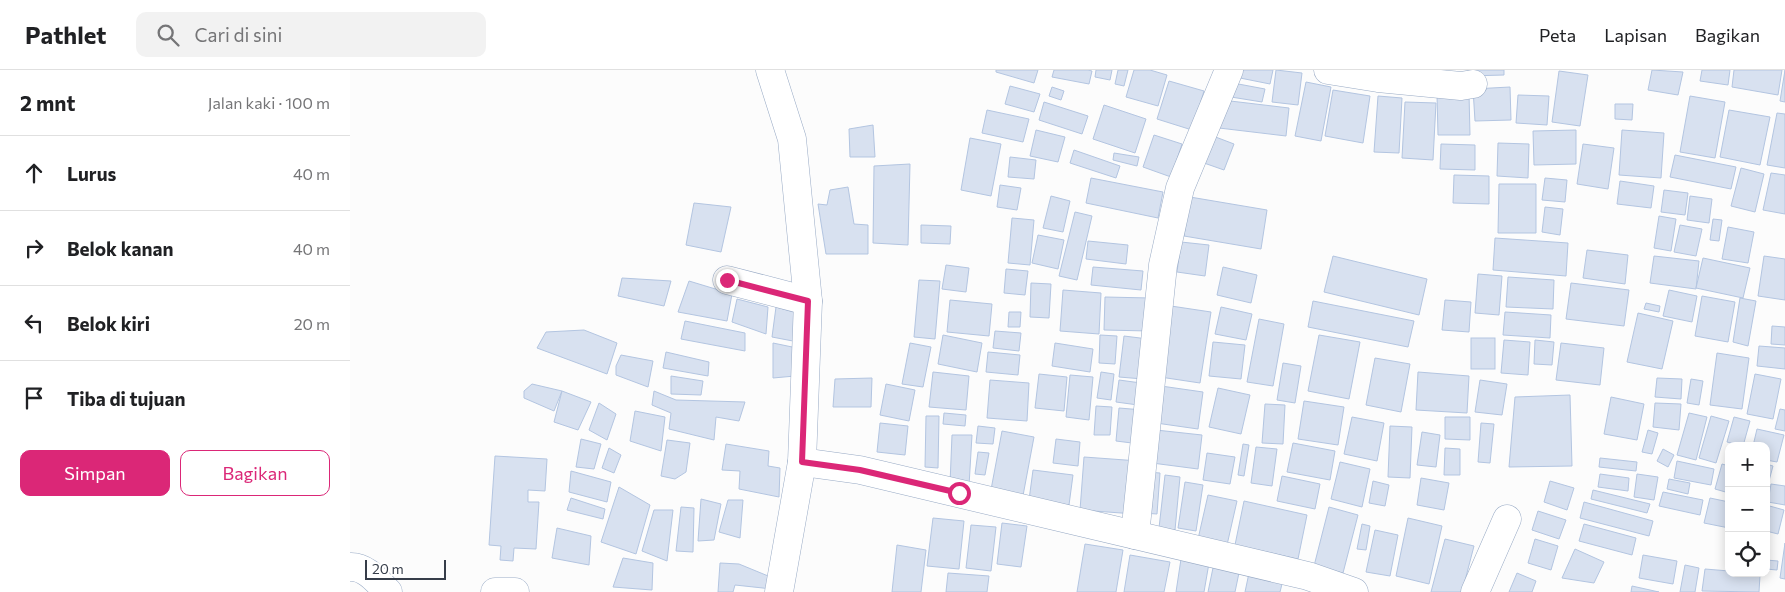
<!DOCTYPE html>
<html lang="id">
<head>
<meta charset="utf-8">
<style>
	body { margin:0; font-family:Commissioner,sans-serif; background:#f2f2f2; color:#202124 }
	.controls { position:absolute; right:15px; bottom:15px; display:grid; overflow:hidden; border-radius:10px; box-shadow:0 2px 12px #0003 }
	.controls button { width:45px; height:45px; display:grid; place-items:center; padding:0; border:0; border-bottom:1px solid #e0e0e0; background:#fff; color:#202124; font:25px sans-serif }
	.scale { position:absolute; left:15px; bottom:12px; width:81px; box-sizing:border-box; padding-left:5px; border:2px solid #363d49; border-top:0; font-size:14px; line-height:18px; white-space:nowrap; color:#363d49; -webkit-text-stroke:4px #fff; paint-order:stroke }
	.stop { position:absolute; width:15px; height:15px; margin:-11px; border:4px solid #db2777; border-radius:50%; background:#fff }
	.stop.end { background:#db2777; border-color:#fff; box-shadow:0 1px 5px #0008 }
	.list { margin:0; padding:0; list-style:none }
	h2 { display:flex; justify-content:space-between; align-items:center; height:65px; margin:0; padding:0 20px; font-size:21px }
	h2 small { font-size:16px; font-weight:400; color:#757577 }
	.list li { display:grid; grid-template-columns:32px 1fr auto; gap:15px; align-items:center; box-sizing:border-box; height:75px; padding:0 20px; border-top:1px solid #e0e0e0 }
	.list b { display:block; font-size:19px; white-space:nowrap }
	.list em { font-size:16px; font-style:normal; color:#757577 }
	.actions { display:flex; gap:10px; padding:15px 20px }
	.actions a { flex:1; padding:11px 0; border:1px solid #db2777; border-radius:10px; text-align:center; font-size:18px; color:#db2777 }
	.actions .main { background:#db2777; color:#fff }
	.icon { flex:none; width:28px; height:28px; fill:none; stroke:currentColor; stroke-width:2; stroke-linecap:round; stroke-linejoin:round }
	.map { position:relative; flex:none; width:1435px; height:522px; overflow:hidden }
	header { display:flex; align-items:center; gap:30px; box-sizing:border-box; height:70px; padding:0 25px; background:#fff; border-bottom:1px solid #e0e0e0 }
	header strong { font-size:24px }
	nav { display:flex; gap:28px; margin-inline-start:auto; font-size:18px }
	.search { width:350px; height:45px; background:#f2f2f2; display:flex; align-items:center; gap:12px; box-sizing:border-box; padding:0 18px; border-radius:10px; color:#757577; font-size:19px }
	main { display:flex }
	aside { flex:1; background:#fff }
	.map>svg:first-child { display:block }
</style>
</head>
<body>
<header>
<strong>Pathlet</strong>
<div class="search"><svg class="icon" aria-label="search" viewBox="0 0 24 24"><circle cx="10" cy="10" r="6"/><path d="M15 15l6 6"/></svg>Cari di sini</div>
<nav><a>Peta</a><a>Lapisan</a><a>Bagikan</a></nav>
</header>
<main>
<aside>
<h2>2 mnt<small>Jalan kaki · 100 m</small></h2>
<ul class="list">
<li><svg class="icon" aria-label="ahead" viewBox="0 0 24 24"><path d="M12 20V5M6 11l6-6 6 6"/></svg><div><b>Lurus</b></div><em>40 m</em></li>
<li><svg class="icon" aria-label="right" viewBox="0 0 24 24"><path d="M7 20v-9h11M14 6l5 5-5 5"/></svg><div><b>Belok kanan</b></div><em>40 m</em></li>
<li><svg class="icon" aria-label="left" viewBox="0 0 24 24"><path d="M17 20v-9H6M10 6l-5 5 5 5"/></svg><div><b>Belok kiri</b></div><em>20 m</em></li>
<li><svg class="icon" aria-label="arrive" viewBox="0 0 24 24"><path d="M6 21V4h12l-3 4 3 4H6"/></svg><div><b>Tiba di tujuan</b></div></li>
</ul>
<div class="actions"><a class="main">Simpan</a><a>Bagikan</a></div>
</aside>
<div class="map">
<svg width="1435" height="522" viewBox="0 0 1435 522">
	<rect width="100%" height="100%" fill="#fcfcfc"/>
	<g fill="#d8e1f0" stroke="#b3c5e1">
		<path d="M646 0H688L684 13 646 2Z"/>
		<path d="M704 0H738L742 1 739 14 702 7Z"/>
		<path d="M746 0H762L760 10 745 7Z"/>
		<path d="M768 0H778L774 16 765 14Z"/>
		<path d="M784 0H800L817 5 808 36 776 27Z"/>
		<path d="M892 0H923L920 14 890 8Z"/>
		<path d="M926 0 952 3 948 35 922 32Z"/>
		<path d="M1118 0H1154V5L1118 6Z"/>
		<path d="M1302 0 1333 2 1328 25 1298 20Z"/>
		<path d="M1352 0H1380L1378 15 1350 11Z"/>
		<path d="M1384 0H1432L1428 25 1382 17Z"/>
		<path d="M1435 0V32L1430 31Z"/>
		<path d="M1209 1 1238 5 1230 56 1202 52Z"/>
		<path d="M819 11 854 21 842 60 807 49Z"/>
		<path d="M956 12 981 17 971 71 945 66Z"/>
		<path d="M883 13 915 19 912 32 881 27Z"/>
		<path d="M660 16 690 24 684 42 655 34Z"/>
		<path d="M702 17 714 21 711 30 699 26Z"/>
		<path d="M1160 17 1161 50 1125 51 1123 19Z"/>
		<path d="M983 20 1020 26 1013 73 975 66Z"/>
		<path d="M1119 24 1120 65H1088L1087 25Z"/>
		<path d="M1168 25 1199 26 1197 55 1166 53Z"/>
		<path d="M1028 26 1052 28 1049 83 1024 82Z"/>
		<path d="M1340 26 1375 32 1365 88 1330 82Z"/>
		<path d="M872 30 939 38 936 66 869 58Z"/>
		<path d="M694 32 738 46 732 64 689 50Z"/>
		<path d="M1055 32 1086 33 1083 90 1052 88Z"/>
		<path d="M1265 34H1283L1282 50 1265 49Z"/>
		<path d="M754 35 796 49 785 83 743 69Z"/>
		<path d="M637 40 679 49 673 72 632 63Z"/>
		<path d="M1379 40 1420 47 1410 95 1370 87Z"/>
		<path d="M1427 43 1435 44V98L1417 95Z"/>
		<path d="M523 55 525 87H500L499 59Z"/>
		<path d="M686 60 715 67 708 92 680 86Z"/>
		<path d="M1226 60V94L1184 95 1183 61Z"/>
		<path d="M1272 60 1314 63 1311 108 1269 105Z"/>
		<path d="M804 65 832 74 821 107 793 97Z"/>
		<path d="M863 66 884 74 874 100 854 93Z"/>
		<path d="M620 68 651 74 641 126 611 120Z"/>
		<path d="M1148 73 1179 74 1178 108 1147 106Z"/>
		<path d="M1091 74 1125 75V100L1090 99Z"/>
		<path d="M1233 74 1264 78 1258 119 1227 114Z"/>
		<path d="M724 80 770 96 766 108 720 93Z"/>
		<path d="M764 83 789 87 787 96 763 90Z"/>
		<path d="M1325 85 1386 97 1381 119 1320 107Z"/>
		<path d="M660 87 686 90 684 109 658 107Z"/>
		<path d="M560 94 558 175 523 173 524 96Z"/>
		<path d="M1391 98 1414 104 1405 142 1381 136Z"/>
		<path d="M1421 103 1435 105V144L1413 140Z"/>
		<path d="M1104 105 1139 106V134L1103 133Z"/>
		<path d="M741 108 813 122 808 148 736 133Z"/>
		<path d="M1195 108 1217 110 1215 132 1192 130Z"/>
		<path d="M1270 111 1304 116 1301 138 1267 134Z"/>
		<path d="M1149 114H1186V163H1148Z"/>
		<path d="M650 115 671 118 667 140 647 137Z"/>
		<path d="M498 117 504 154 518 155V184H476L468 134 477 135 480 120Z"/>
		<path d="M1314 120 1338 123 1335 145 1311 142Z"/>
		<path d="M701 126 720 131 713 162 693 158Z"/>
		<path d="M1340 126 1362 129 1359 153 1337 150Z"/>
		<path d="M840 127 917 140 911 179 834 166Z"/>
		<path d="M344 133 381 137 371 182 336 175Z"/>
		<path d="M1195 137 1213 139 1210 165 1192 162Z"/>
		<path d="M725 142 742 146 727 210 709 206Z"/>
		<path d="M1309 146 1326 149 1321 181 1304 178Z"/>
		<path d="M662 148 684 150 680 195 658 193Z"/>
		<path d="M1363 149 1372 150 1369 171 1360 170Z"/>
		<path d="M571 155 601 156 600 174 571 173Z"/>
		<path d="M1330 155 1352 159 1346 186 1324 182Z"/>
		<path d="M1378 157 1404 162 1398 193 1372 189Z"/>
		<path d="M688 165 714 170 708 199 682 193Z"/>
		<path d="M1145 168 1218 173 1216 206 1143 200Z"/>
		<path d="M738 171 778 175 776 194 736 189Z"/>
		<path d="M831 172 859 175 855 206 827 202Z"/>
		<path d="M1237 180 1278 185 1275 214 1233 208Z"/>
		<path d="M983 186 1077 209 1069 245 974 222Z"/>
		<path d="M1304 186 1349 191 1346 219 1300 213Z"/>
		<path d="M1414 186 1435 189V230L1408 226Z"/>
		<path d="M1353 188 1400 198 1393 228 1346 218Z"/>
		<path d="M596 195 619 198 616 222 592 219Z"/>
		<path d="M743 197 793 201 791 220 741 215Z"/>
		<path d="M873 197 907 205 901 233 867 225Z"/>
		<path d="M656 199 678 201 675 225 654 223Z"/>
		<path d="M1128 204 1152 206 1149 245 1125 243Z"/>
		<path d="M1158 207 1204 210 1203 239 1156 237Z"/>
		<path d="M272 208 321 211 314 236 268 226Z"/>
		<path d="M569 210 590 211 585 269 564 267Z"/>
		<path d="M339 211 382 224 377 251 328 242Z"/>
		<path d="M681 213 701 214 699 248 680 247Z"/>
		<path d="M1221 213 1279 220 1274 256 1216 249Z"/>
		<path d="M713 220 751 223 749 264 710 261Z"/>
		<path d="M1319 220 1347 226 1342 252 1313 246Z"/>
		<path d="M1352 226 1385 232 1378 272 1345 266Z"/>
		<path d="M755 227 800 228 799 261 754 260Z"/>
		<path d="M1390 228 1406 231 1398 276 1383 272Z"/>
		<path d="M387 229 418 237 416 264 382 252Z"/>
		<path d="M600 230 642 234 639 266 597 262Z"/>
		<path d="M1095 230 1121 232 1119 262 1092 260Z"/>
		<path d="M963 231 1064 251 1058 277 958 257Z"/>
		<path d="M1296 233 1310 236 1309 242 1294 239Z"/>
		<path d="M821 236 861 242 850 313 810 307Z"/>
		<path d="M426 237 450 244 448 272 422 267Z"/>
		<path d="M871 237 902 244 896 270 865 264Z"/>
		<path d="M659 242H671L670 257H658Z"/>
		<path d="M1155 242 1201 245 1200 268 1153 265Z"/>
		<path d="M1288 243 1323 251 1312 299 1277 292Z"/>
		<path d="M909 249 934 254 923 316 897 312Z"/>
		<path d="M335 251 395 263V281L331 269Z"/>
		<path d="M1422 256 1435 257V275L1421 274Z"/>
		<path d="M234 260 267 273 257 304 187 278 196 262Z"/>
		<path d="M645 261 671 263 669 281 643 278Z"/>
		<path d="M593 265 632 273 627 302 588 294Z"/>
		<path d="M750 265 767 266 765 294 749 293Z"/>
		<path d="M969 265 1010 272 999 329 958 321Z"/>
		<path d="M774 266 798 269 793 309 769 307Z"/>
		<rect x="1121" y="268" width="24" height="31"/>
		<path d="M1154 270 1180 272 1178 305 1151 303Z"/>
		<path d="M1185 270 1204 272 1202 295 1184 294Z"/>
		<path d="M863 272 895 275 891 309 859 306Z"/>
		<path d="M423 273 447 278 445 306 423 308Z"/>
		<path d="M560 273 581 277 573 317 552 314Z"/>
		<path d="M705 273 743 279 740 302 702 296Z"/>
		<path d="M1211 273 1254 278 1250 315 1206 310Z"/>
		<path d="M1409 276 1435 278V299L1407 296Z"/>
		<path d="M316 282 359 292 358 306 313 298Z"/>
		<path d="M638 282 670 285 668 305 636 302Z"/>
		<path d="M1367 283 1399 288 1392 339 1360 335Z"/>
		<path d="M271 285 303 291 298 317 266 305V296Z"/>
		<path d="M1025 288 1060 294 1051 342 1016 335Z"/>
		<path d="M933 293 951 296 945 333 927 330Z"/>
		<path d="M583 302 619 306 616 340 579 337Z"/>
		<path d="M751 302 764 304 761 330 747 328Z"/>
		<path d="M1068 302 1119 306 1117 343 1066 340Z"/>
		<path d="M689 304 717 307 714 341 685 338Z"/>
		<path d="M1405 304 1431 309 1423 349 1397 344Z"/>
		<path d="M720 305 743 307 739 350 716 347Z"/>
		<path d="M321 306 353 311 351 325 321 324Z"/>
		<path d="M522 308 521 337H483L485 309Z"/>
		<path d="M1307 308 1332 309 1331 329 1305 327Z"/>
		<path d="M1341 309 1353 311 1349 335 1337 333Z"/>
		<path d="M640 310 679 313 677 351 637 348Z"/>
		<path d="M769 310 791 313 788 335 766 332Z"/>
		<path d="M1130 310 1157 314 1152 345 1125 342Z"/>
		<path d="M182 314 212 321 204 341 174 328V321Z"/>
		<path d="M536 314 565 320 559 351 530 345Z"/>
		<path d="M811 316 853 322 848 359 806 353Z"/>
		<path d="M868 318 900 325 891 364 859 357Z"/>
		<path d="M212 321 241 332 228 360 204 352Z"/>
		<path d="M304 321 326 330 395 332 389 351 366 347 364 370 319 359 321 343 302 335Z"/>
		<path d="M1220 325 1222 396 1159 397 1165 327Z"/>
		<path d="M1261 327 1294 334 1287 370 1254 364Z"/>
		<path d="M954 331 994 337 988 375 948 369Z"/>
		<path d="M249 333 266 344 257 370 239 360Z"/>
		<path d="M1305 333 1331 334 1329 360 1303 357Z"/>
		<path d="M915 334 935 335 933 374 912 373Z"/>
		<path d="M746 336 762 337 760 365H744Z"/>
		<path d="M769 338 793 340 790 374 766 371Z"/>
		<path d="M1430 339 1435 340V361L1425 359Z"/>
		<path d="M285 341 315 347 311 381 280 371Z"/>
		<path d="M594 343 616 345 615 356 593 354Z"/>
		<path d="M1339 343 1357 347 1346 390 1327 385Z"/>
		<path d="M576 346H589L588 398 575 397Z"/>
		<path d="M1361 346 1379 351 1366 393 1349 388Z"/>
		<path d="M1002 347 1034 353 1027 391 994 384Z"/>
		<path d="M1095 347H1120V370L1095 369Z"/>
		<path d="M1384 347 1400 351 1393 376 1377 372Z"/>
		<path d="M530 353 558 356 555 385 527 382Z"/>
		<path d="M1131 353 1144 354 1140 393 1128 392Z"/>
		<path d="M628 356 645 358 643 374 626 373Z"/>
		<path d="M1040 356 1062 357 1060 408 1038 407Z"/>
		<path d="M1407 359 1434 365 1427 392 1416 390V376H1403Z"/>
		<path d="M806 360 852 365 848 399 802 393Z"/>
		<path d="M1298 360 1308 363 1302 384 1292 382Z"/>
		<path d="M652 361 684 367 672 431 640 425Z"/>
		<path d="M1072 362 1090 365 1086 397 1067 395Z"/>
		<path d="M602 365H622L619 416 600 414Z"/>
		<path d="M231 369 251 374 244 399 226 397Z"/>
		<path d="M706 369 730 372 728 396 703 393Z"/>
		<path d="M317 370 340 373 336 402 325 409 311 406Z"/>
		<path d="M943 373 985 381 980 410 937 402Z"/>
		<path d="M376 374 419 381 418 396 430 398 429 427 389 419 390 401 372 400Z"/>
		<path d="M893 374 899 375 894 406 888 405Z"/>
		<path d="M906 377 927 379 922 416 901 413Z"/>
		<path d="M259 378 271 385 264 403 252 398Z"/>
		<path d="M1095 378 1110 379V405H1094Z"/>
		<path d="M1313 379 1324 385 1318 397 1307 391Z"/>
		<path d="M628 382 639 383 635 405 625 404Z"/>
		<path d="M857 383 885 387 880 414 853 410Z"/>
		<path d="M145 386 197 389 195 421 178 420V432H189L186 479 164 478 163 491 150 490 151 476 139 475Z"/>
		<path d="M734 387 789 391 785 444 730 440Z"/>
		<path d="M1250 388 1287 392 1286 401 1249 397Z"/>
		<path d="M1327 391 1364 399 1361 415 1324 408Z"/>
		<path d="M990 392 1020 399 1012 437 981 429Z"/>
		<path d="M1372 394 1379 396V423L1365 419Z"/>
		<path d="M1416 394 1423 396 1416 422Z"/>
		<path d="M683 400 723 405 719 435 679 430Z"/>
		<path d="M221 401 261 412 257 432 219 422Z"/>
		<path d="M796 402 810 403 807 444 793 443Z"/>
		<path d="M1250 404 1279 408 1278 421 1248 417Z"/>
		<path d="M1287 404 1308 407 1304 430 1284 427Z"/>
		<path d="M815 405 830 407 825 460 809 458Z"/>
		<path d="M932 406 970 414 965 439 927 431Z"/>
		<path d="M1071 408 1099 413 1094 440 1067 435Z"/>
		<path d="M1319 409 1340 413 1338 424 1317 419Z"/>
		<path d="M1023 411 1039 415 1035 436 1019 433Z"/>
		<path d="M1200 411 1224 418 1217 440 1194 432Z"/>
		<path d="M835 412 853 415 846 461 828 458Z"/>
		<path d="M1421 414 1435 416V435L1418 432Z"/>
		<path d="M269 417 300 435 286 484 251 472Z"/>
		<path d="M1243 420 1300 434 1297 443 1241 429Z"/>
		<path d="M1313 422 1353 430 1350 445 1309 436Z"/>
		<path d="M858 425 887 431 877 475 848 469Z"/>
		<path d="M221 428 255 439 253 449 217 440Z"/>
		<path d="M1360 428 1379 432V458L1354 453Z"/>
		<path d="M351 429 371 434 364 470 348 471Z"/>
		<path d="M378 430H393L390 468 369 462Z"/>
		<path d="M894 431 957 445 948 489 885 475Z"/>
		<path d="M1234 432 1303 451 1299 466 1230 448Z"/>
		<path d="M1416 435 1434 440 1428 464 1416 461Z"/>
		<path d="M331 437 344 438 343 482 326 481Z"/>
		<path d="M979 437 1008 445 993 503 964 496Z"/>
		<path d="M304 440H323L317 491 292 481Z"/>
		<path d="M1188 441 1216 450 1209 469 1182 460Z"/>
		<path d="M583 448 614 451 609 499 577 496Z"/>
		<path d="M1058 448 1092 456 1079 514 1046 506Z"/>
		<path d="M652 453 677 456 671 497 647 494Z"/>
		<path d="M1012 454 1020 456 1016 480 1007 479Z"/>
		<path d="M1234 454 1286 468 1282 485 1229 471Z"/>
		<path d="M621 455 646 457 641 501 616 498Z"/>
		<path d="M207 458 241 466 239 495 202 488Z"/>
		<path d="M1025 460 1048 465 1040 506 1016 502Z"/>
		<path d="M1095 469 1124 476 1112 522H1081Z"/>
		<path d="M1185 469 1208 476 1201 500 1178 493Z"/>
		<path d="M1435 473V509L1430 508Z"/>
		<path d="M735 474 773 480 766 522H727Z"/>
		<path d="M547 475 576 480 571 522H542Z"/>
		<path d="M1225 479 1254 492 1244 513 1212 508Z"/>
		<path d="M780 485 820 492 814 522H774Z"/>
		<path d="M1293 485 1327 491 1323 514 1289 508Z"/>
		<path d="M273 488 303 493 302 520 263 517Z"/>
		<path d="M831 489 859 493 854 522H826Z"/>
		<path d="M1416 490 1428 491 1427 500 1416 499Z"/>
		<path d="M370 493 389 494 423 508 422 519 385 515 383 522H368Z"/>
		<path d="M864 493 890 498 885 522H858Z"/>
		<path d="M1335 495 1349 498 1345 522H1330Z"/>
		<path d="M1355 499 1379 501V503L1410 505 1409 522 1352 521Z"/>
		<path d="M598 503 639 506 637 522H596Z"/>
		<path d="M899 503 933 510 930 522H895Z"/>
		<path d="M1167 503 1186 511 1182 522H1159Z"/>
		<path d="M1282 516 1309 522H1281Z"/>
	</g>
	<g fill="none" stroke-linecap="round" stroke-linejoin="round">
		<g stroke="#98aac5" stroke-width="29">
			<g id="minor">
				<path d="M420 0 442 69 458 231 452 392 429 522"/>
				<path d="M978 0 1028 8 1111 16 1123 14"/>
				<path d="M377 210 458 231"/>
				<path d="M452 392 510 400 958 506 1004 522"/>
				<path d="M785 465 813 195 830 118 879 0"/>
				<path d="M0 497C16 496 28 512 38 522"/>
				<path d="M145 522H165"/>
				<path d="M1125 522 1157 449"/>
			</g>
		</g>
		<use href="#minor" stroke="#fff" stroke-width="28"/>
	</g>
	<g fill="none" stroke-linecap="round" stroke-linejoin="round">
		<path stroke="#db2777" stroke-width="6" d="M377 210 458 231 452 392 510 400 609 423"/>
	</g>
</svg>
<div class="controls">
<button>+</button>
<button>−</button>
<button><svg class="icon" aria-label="locate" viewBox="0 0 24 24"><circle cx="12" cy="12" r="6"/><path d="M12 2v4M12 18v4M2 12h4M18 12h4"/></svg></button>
</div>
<div class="scale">20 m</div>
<div class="stop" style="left:609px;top:423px"></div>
<div class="stop end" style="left:377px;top:210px"></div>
</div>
</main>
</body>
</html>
